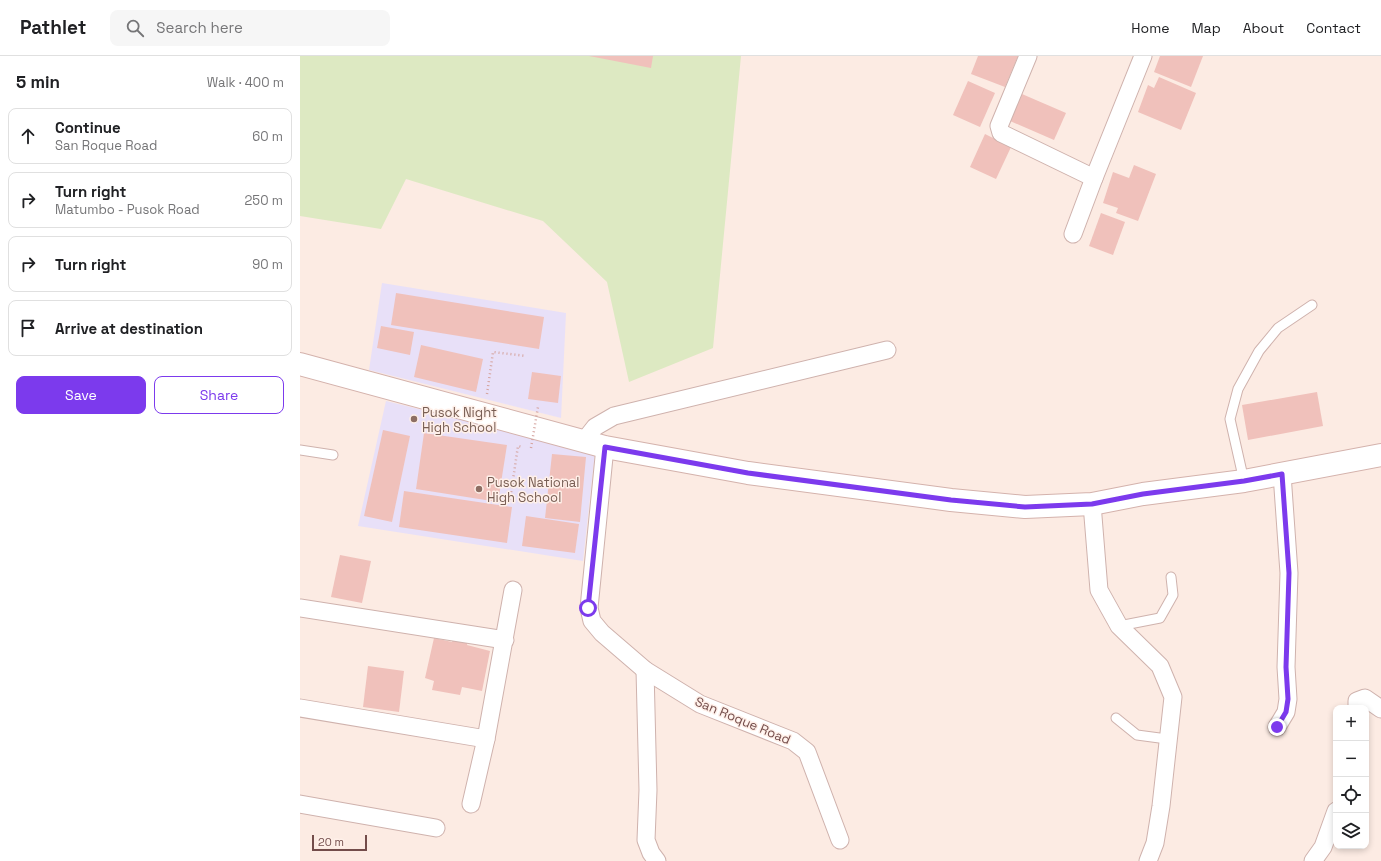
<!DOCTYPE html>
<html lang="en">
<head>
<meta charset="utf-8">
<style>
	body { margin:0; font-family:"Space Grotesk",sans-serif; background:#f6f6f6; color:#202124 }
	.controls { position:absolute; right:12px; bottom:12px; display:grid; overflow:hidden; border-radius:8px; box-shadow:0 2px 6px #0003 }
	.controls button { width:36px; height:36px; display:grid; place-items:center; padding:0; border:0; border-bottom:1px solid #e0e0e0; background:#fff; color:#202124; font:20px sans-serif }
	.scale { position:absolute; left:12px; bottom:10px; width:55px; box-sizing:border-box; padding-left:4px; border:2px solid #734c4a; border-top:0; font-size:11px; line-height:14px; white-space:nowrap; color:#734c4a; -webkit-text-stroke:3px #fff0e9; paint-order:stroke }
	.stop { position:absolute; width:12px; height:12px; margin:-9px; border:3px solid #7c3aed; border-radius:50%; background:#fff }
	.stop.end { background:#7c3aed; border-color:#fff; box-shadow:0 1px 4px #0008 }
	.list { margin:0; padding:0; list-style:none }
	h2 { display:flex; justify-content:space-between; align-items:center; height:52px; margin:0; padding:0 16px; font-size:17px }
	h2 small { font-size:13px; font-weight:400; color:#757577 }
	.list li { display:grid; grid-template-columns:26px 1fr auto; gap:12px; align-items:center; box-sizing:border-box; height:56px; margin:0 8px 8px; padding:0 8px; border:1px solid #e0e0e0; border-radius:8px }
	.list b { display:block; font-size:15px; white-space:nowrap }
	.list p { margin:0; font-size:13px; white-space:nowrap; color:#757577 }
	.list em { font-size:13px; font-style:normal; color:#757577 }
	.actions { display:flex; gap:8px; padding:12px 16px }
	.actions a { flex:1; padding:9px 0; border:1px solid #7c3aed; border-radius:8px; text-align:center; font-size:14px; color:#7c3aed }
	.actions .main { background:#7c3aed; color:#fff }
	.icon { flex:none; width:22px; height:22px; fill:none; stroke:currentColor; stroke-width:2; stroke-linecap:round; stroke-linejoin:round }
	.map { position:relative; flex:none; width:1081px; height:805px; overflow:hidden }
	header { display:flex; align-items:center; gap:24px; box-sizing:border-box; height:56px; padding:0 20px; background:#fff; border-bottom:1px solid #e0e0e0 }
	header strong { font-size:19px }
	nav { display:flex; gap:22px; margin-inline-start:auto; font-size:14px }
	.search { width:280px; height:36px; background:#f6f6f6; display:flex; align-items:center; gap:10px; box-sizing:border-box; padding:0 14px; border-radius:8px; color:#757577; font-size:15px }
	main { display:flex }
	aside { flex:1; background:#fff }
	.map>svg:first-child { display:block }
</style>
</head>
<body>
<header>
<strong>Pathlet</strong>
<div class="search"><svg class="icon" aria-label="search" viewBox="0 0 24 24"><circle cx="10" cy="10" r="6"/><path d="M15 15l6 6"/></svg>Search here</div>
<nav><a>Home</a><a>Map</a><a>About</a><a>Contact</a></nav>
</header>
<main>
<aside>
<h2>5 min<small>Walk · 400 m</small></h2>
<ul class="list">
<li><svg class="icon" aria-label="ahead" viewBox="0 0 24 24"><path d="M12 20V5M6 11l6-6 6 6"/></svg><div><b>Continue</b><p>San Roque Road</p></div><em>60 m</em></li>
<li><svg class="icon" aria-label="right" viewBox="0 0 24 24"><path d="M7 20v-9h11M14 6l5 5-5 5"/></svg><div><b>Turn right</b><p>Matumbo - Pusok Road</p></div><em>250 m</em></li>
<li><svg class="icon" aria-label="right" viewBox="0 0 24 24"><path d="M7 20v-9h11M14 6l5 5-5 5"/></svg><div><b>Turn right</b></div><em>90 m</em></li>
<li><svg class="icon" aria-label="arrive" viewBox="0 0 24 24"><path d="M6 21V4h12l-3 4 3 4H6"/></svg><div><b>Arrive at destination</b></div></li>
</ul>
<div class="actions"><a class="main">Save</a><a>Share</a></div>
</aside>
<div class="map">
<svg width="1081" height="805" viewBox="0 0 1081 805">
	<rect width="100%" height="100%" fill="#fcebe3"/>
	<g fill="#e8e0f8">
		<path d="M82 227 266 257 261 362 69 314Z"/>
		<path d="M86 345 295 396 283 505 58 470Z"/>
	</g>
	<path fill="#dde9c2" d="M0 0H441L413 292 329 326 307 226 243 165 106 123 81 173 0 160Z"/>
	<g fill="#f0c1bb">
		<path d="M289 0H353L351 12Z"/>
		<path d="M678 0H718L705 31 671 18Z"/>
		<path d="M860 0H903L891 31 854 16Z"/>
		<path d="M859 21 896 37 881 74 838 56 848 29 854 32Z"/>
		<path d="M668 25 695 37 680 71 653 59Z"/>
		<path d="M722 38 766 57 754 84 710 65Z"/>
		<path d="M685 78 711 91 696 123 670 111Z"/>
		<path d="M834 109 856 118 838 165 816 157 818 152 803 147 813 116 829 122Z"/>
		<path d="M801 157 825 166 813 199 789 190Z"/>
		<path d="M96 237 244 261 239 293 91 269Z"/>
		<path d="M81 270 114 276 110 299 77 292Z"/>
		<path d="M121 289 183 303 176 336 114 321Z"/>
		<path d="M232 316 261 320 258 347 228 343Z"/>
		<path d="M1017 336 1023 370 948 384 942 349Z"/>
		<path d="M83 374 110 380 92 466 64 460Z"/>
		<path d="M124 377 207 389 198 446 116 433Z"/>
		<path d="M252 398 286 401 280 466 245 462Z"/>
		<path d="M104 435 212 451 207 487 99 471Z"/>
		<path d="M226 460 279 468 275 497 222 490Z"/>
		<path d="M40 499 71 505 62 547 31 541Z"/>
		<path d="M154 580 168 583 167 589 190 595 182 635 162 631 160 639 132 634 134 625 125 622 134 582 152 586Z"/>
		<path d="M68 610 104 615 99 656 63 651Z"/>
	</g>
	<g fill="none" stroke-linecap="round" stroke-linejoin="round">
		<g stroke="#cfb2ad" stroke-width="11">
			<g id="lane">
				<path d="M0 394 33 399"/>
				<path d="M944 425 930 363 938 333 959 295 978 272 1012 249"/>
				<path d="M819 570 860 562 873 539 871 521"/>
				<path d="M816 662 837 679 867 683"/>
			</g>
		</g>
		<g stroke="#cfb2ad" stroke-width="19">
			<g id="street">
				<path d="M728 0 699 70 701 77 794 122"/>
				<path d="M773 178 794 122 843 0"/>
				<path d="M284 385 295 371 314 360 587 294"/>
				<path d="M305 391 289 552 292 565 302 577 345 614 400 648 493 685 507 696 540 784"/>
				<path d="M792 448 799 534 819 570 860 610 873 641 861 750 855 787 848 805"/>
				<path d="M0 552 205 584"/>
				<path d="M345 614 348 734 346 784 351 797 357 805"/>
				<path d="M0 652 186 683"/>
				<path d="M1057 652V645L1065 642 1081 653"/>
				<path d="M977 671 986 656 988 643 986 611 989 517 982 418"/>
				<path d="M0 748 136 772"/>
				<path d="M171 748 186 683 213 534"/>
				<path d="M1013 805 1023 791 1036 755"/>
			</g>
		</g>
		<g stroke="#d4b2ac" stroke-width="24">
			<path id="secondary" d="M0 308 305 391 448 417 651 444 725 451 792 448 843 438 944 425 1081 399"/>
		</g>
		<g stroke="#d5a49f" stroke-width="2.5" stroke-dasharray="1 3" stroke-linecap="butt">
			<path d="M187 338 193 296 226 300"/>
			<path d="M210 444 218 390 222 391"/>
		</g>
		<use href="#lane" stroke="#fff" stroke-width="9"/>
		<use href="#street" stroke="#fff" stroke-width="17"/>
		<use href="#secondary" stroke="#fff" stroke-width="22"/>
		<path stroke="#d5a49f" stroke-width="2.5" stroke-dasharray="1 3" stroke-linecap="butt" d="M231 392 238 351"/>
	</g>
	<g fill="none" stroke-linecap="round" stroke-linejoin="round">
		<path stroke="#7c3aed" stroke-width="5" d="M288 552 305 391 448 417 651 444 725 451 792 448 843 438 944 425 982 418 989 517 986 611 988 643 986 656 977 671"/>
	</g>
	<g fill="#8d6e63" stroke="#fff0e9" stroke-width="1.5">
		<circle cx="114" cy="363" r="4"/>
		<circle cx="179" cy="433" r="4"/>
	</g>
	<g text-anchor="middle" stroke-width="3" stroke-linejoin="round" paint-order="stroke">
		<g font-size="13" fill="#785e54" stroke="#fff0e9" text-anchor="start">
			<text x="122" y="361">Pusok Night<tspan x="122" dy="15">High School</tspan></text>
			<text x="187" y="431">Pusok National<tspan x="187" dy="15">High School</tspan></text>
		</g>
		<g font-size="13" fill="#734c4a" stroke="#fff0e9">
			<text transform="translate(443 664) rotate(23)" y="5">San Roque Road</text>
		</g>
	</g>
</svg>
<div class="controls">
<button>+</button>
<button>−</button>
<button><svg class="icon" aria-label="locate" viewBox="0 0 24 24"><circle cx="12" cy="12" r="6"/><path d="M12 2v4M12 18v4M2 12h4M18 12h4"/></svg></button>
<button><svg class="icon" aria-label="layers" viewBox="0 0 24 24"><path d="M12 4l9 5-9 5-9-5zM3 14l9 5 9-5"/></svg></button>
</div>
<div class="scale">20 m</div>
<div class="stop" style="left:288px;top:552px"></div>
<div class="stop end" style="left:977px;top:671px"></div>
</div>
</main>
</body>
</html>
